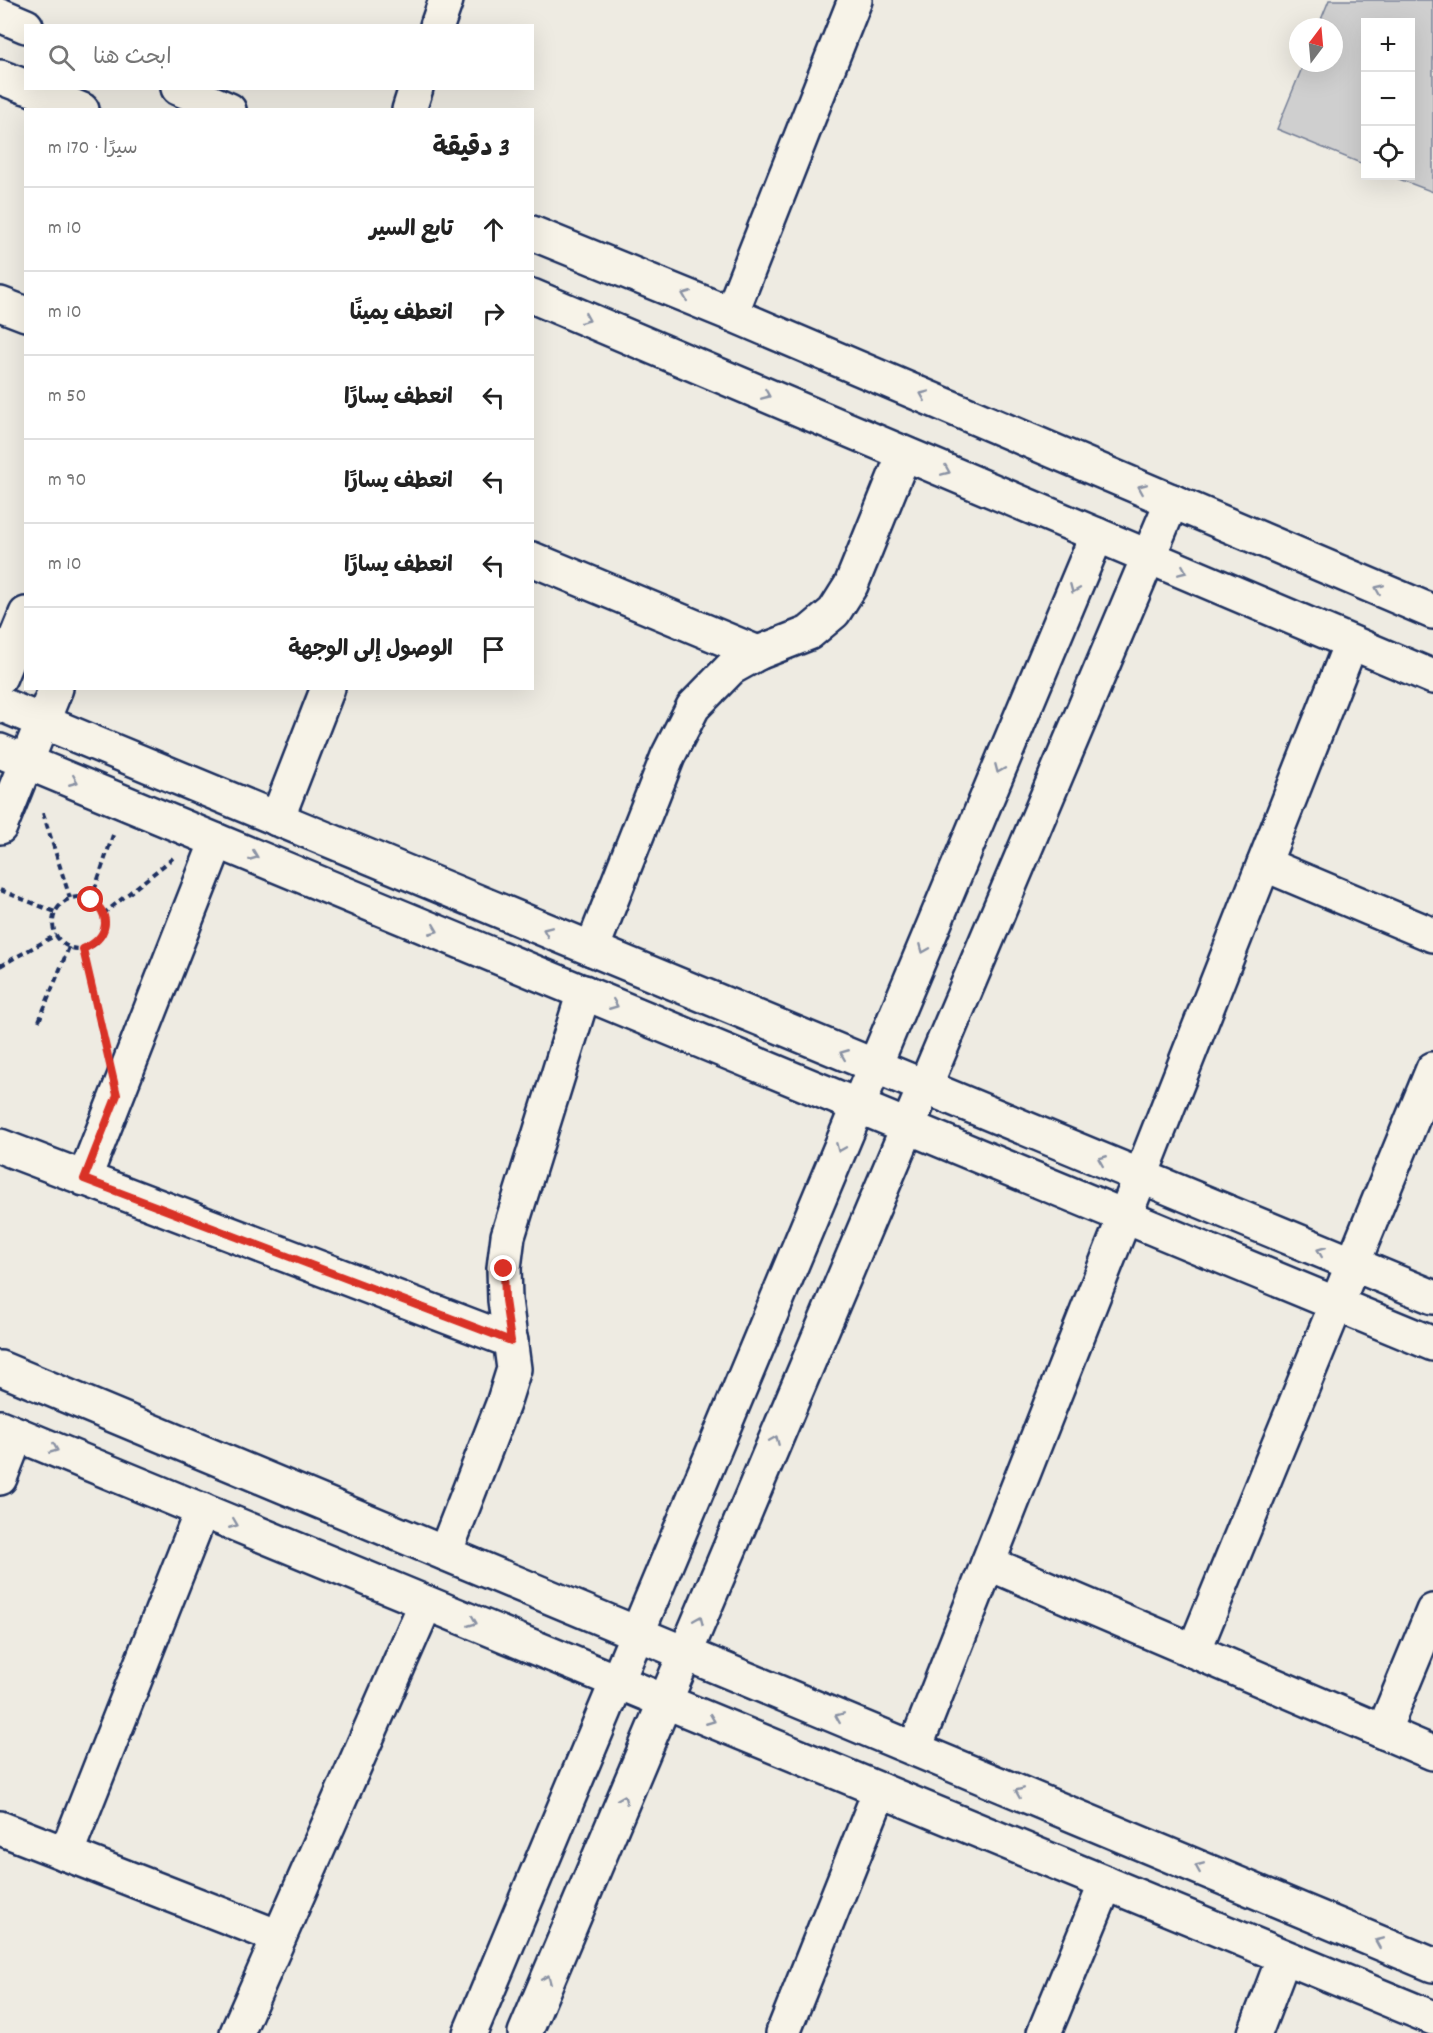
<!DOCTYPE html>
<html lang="ar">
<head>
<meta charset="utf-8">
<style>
	body { margin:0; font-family:Dekko,"Playpen Sans Arabic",sans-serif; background:#f6f6f6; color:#222; direction:rtl }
	.controls { position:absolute; right:18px; top:18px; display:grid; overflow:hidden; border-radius:0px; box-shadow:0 6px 24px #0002 }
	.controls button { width:54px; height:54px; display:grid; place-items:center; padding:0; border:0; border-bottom:2px solid #e0e0e0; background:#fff; color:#222; font:30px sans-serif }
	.compass { position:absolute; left:1289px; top:18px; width:54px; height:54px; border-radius:50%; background:#fff; box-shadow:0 6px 24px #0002; rotate:16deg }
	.stop { position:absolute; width:18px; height:18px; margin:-14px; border:4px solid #d93025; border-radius:50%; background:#fff }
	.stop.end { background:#d93025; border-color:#fff; box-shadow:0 2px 6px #0008 }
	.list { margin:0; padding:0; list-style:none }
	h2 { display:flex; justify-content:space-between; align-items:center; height:78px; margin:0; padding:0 24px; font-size:26px }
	h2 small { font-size:20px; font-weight:400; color:#767676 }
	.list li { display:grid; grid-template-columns:39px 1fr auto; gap:18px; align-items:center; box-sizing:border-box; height:84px; padding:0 24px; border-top:2px solid #e0e0e0 }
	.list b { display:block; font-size:22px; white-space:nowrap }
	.list em { font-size:20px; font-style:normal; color:#767676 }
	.icon { flex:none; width:33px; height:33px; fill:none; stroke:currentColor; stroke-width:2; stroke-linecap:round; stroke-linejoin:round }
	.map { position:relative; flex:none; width:1433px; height:2033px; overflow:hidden; direction:ltr }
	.search { position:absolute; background:#fff; box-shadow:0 6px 24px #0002; left:24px; top:24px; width:510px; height:66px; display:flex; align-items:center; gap:15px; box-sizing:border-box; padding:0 21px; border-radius:0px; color:#767676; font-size:22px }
	.panel { position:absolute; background:#fff; box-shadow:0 6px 24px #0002; left:24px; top:108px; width:510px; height:582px; border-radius:0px; direction:rtl }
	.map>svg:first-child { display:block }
</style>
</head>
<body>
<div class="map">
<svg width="1433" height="2033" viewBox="0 0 1433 2033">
	<rect width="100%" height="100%" fill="#eeebe2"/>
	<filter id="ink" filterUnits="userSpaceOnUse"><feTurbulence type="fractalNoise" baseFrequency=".0167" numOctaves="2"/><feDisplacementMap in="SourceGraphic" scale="12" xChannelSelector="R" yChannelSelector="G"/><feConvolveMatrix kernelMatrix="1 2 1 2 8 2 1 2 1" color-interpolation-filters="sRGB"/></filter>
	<g filter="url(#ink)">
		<path fill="#cfcfcf" stroke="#757f96" stroke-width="1.5" d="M1329 0H1433V192L1391 176H1410V22H1366L1365 165 1277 129 1304 63H1334V27H1318Z"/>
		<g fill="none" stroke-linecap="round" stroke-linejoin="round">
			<g stroke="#1b2f5e" stroke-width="38">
				<g id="minor">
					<path d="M0 15 26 26"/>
					<path d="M437 26 446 0"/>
					<path d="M0 77 26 87"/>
					<path d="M30 88 82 110"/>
					<path d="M178 88 229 110"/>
					<path d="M409 110 416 88"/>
					<path d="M532 233 731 314 1433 612"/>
					<path d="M532 296 1433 677"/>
					<path d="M0 304 26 314"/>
					<path d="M731 314 855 0"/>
					<path d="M532 559 758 653"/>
					<path d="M0 677 26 614"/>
					<path d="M0 704 1433 1297"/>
					<path d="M0 751 1433 1344"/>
					<path d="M277 819 328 688"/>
					<path d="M0 827 56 688"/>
					<path d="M1264 864 1433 935"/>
					<path d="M592 949 668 756 693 707 731 668 758 653 809 633 834 612 851 585 904 454"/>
					<path d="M0 1146 511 1341"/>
					<path d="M84 1179 217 841"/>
					<path d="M0 1478 17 1434"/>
					<path d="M445 1553 503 1404 514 1369 505 1300 504 1268 508 1236 584 992"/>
					<path d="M988 1563 1433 1753"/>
					<path d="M1194 1651 1433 1069"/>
					<path d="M1383 1732 1433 1611"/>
					<path d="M915 1748 1351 643"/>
					<path d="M0 1828 279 1937"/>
					<path d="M66 1854 202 1510"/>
					<path d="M237 2033 426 1603"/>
					<path d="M470 2033 1097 535"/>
					<path d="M525 2033 1172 501"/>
					<path d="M783 2033 880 1790"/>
					<path d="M1044 2033 1106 1883"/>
					<path d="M1255 2033 1284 1957"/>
				</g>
			</g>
			<g stroke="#1b2f5e" stroke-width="38">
				<g id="tertiary">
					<path d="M0 1368 1433 1965"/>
					<path d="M0 1427 1433 2018"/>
				</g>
			</g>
			<g stroke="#1b2f5e" stroke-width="4" stroke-dasharray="6 4.5" stroke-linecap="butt">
				<path d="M43 813 70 898"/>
				<path d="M0 890 55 912"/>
				<circle cx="79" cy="923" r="26"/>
				<path d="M91 900 113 835"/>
				<path d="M103 914 173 858"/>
				<path d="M83 949 103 1036"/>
				<path d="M0 966 56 935"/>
				<path d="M39 1021 69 947"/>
			</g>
			<use href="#minor" stroke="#f7f3e8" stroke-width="33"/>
			<use href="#tertiary" stroke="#f7f3e8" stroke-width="33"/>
		</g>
		<defs><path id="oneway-chevron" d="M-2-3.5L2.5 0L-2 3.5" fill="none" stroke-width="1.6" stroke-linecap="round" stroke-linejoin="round" transform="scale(1.5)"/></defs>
		<g stroke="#8991a3">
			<use href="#oneway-chevron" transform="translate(686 295) rotate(-158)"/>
			<use href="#oneway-chevron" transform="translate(586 319) rotate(23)"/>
			<use href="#oneway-chevron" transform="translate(766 395) rotate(23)"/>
			<use href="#oneway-chevron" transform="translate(924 395) rotate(-157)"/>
			<use href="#oneway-chevron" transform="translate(946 471) rotate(23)"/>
			<use href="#oneway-chevron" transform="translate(1142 488) rotate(-157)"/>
			<use href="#oneway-chevron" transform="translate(1183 571) rotate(23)"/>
			<use href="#oneway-chevron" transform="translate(1074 589) rotate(113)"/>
			<use href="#oneway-chevron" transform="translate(1379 589) rotate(-157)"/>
			<use href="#oneway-chevron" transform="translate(999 769) rotate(113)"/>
			<use href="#oneway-chevron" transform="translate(74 781) rotate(22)"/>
			<use href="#oneway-chevron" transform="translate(254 856) rotate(22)"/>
			<use href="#oneway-chevron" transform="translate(434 930) rotate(22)"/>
			<use href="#oneway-chevron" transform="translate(547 931) rotate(-157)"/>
			<use href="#oneway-chevron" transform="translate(924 949) rotate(113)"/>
			<use href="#oneway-chevron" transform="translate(614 1005) rotate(22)"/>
			<use href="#oneway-chevron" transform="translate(844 1054) rotate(-158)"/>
			<use href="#oneway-chevron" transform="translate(840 1148) rotate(113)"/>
			<use href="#oneway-chevron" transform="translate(1102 1160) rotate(-158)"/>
			<use href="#oneway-chevron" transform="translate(1321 1251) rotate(-158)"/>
			<use href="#oneway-chevron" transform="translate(775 1440) rotate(-67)"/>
			<use href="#oneway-chevron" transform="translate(54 1449) rotate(22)"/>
			<use href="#oneway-chevron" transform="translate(234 1524) rotate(22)"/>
			<use href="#oneway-chevron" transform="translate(699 1620) rotate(-67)"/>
			<use href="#oneway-chevron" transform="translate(473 1622) rotate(22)"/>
			<use href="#oneway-chevron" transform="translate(839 1717) rotate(-157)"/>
			<use href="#oneway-chevron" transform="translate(711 1720) rotate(22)"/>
			<use href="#oneway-chevron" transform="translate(1019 1792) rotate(-157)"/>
			<use href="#oneway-chevron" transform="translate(623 1799) rotate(-67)"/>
			<use href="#oneway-chevron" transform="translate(1199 1867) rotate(-157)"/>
			<use href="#oneway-chevron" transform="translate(1379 1942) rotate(-157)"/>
			<use href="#oneway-chevron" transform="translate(547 1979) rotate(-67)"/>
		</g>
	</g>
	<g fill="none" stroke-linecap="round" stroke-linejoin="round" filter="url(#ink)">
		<path stroke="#d93025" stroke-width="8" d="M91 900C113 916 108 938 83 949L117 1095 84 1179 511 1341 505 1300 504 1269"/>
	</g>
</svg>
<div class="controls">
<button>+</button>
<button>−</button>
<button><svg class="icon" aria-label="locate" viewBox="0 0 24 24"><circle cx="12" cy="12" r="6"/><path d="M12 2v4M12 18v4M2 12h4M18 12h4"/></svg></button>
</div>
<svg class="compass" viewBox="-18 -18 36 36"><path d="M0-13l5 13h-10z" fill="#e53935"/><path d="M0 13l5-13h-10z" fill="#767676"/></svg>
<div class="stop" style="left:91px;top:900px"></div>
<div class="stop end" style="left:504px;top:1269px"></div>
<div class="search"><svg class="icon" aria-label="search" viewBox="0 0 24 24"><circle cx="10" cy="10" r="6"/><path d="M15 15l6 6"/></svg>ابحث هنا</div>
<section class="panel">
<h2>3 دقيقة<small>سيرًا · 170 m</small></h2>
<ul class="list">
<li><svg class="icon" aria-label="ahead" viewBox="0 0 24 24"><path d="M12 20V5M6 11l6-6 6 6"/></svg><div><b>تابع السير</b></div><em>10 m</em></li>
<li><svg class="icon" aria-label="right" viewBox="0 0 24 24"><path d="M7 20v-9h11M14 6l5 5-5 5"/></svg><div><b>انعطف يمينًا</b></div><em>10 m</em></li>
<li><svg class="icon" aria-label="left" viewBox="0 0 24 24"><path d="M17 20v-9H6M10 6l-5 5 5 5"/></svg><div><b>انعطف يسارًا</b></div><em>50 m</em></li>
<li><svg class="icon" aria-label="left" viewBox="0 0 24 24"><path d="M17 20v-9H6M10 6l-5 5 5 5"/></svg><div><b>انعطف يسارًا</b></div><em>90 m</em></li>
<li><svg class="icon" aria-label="left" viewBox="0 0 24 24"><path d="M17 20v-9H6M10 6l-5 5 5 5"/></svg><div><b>انعطف يسارًا</b></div><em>10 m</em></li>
<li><svg class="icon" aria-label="arrive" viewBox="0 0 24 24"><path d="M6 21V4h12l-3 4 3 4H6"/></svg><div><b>الوصول إلى الوجهة</b></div></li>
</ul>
</section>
</div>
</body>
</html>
